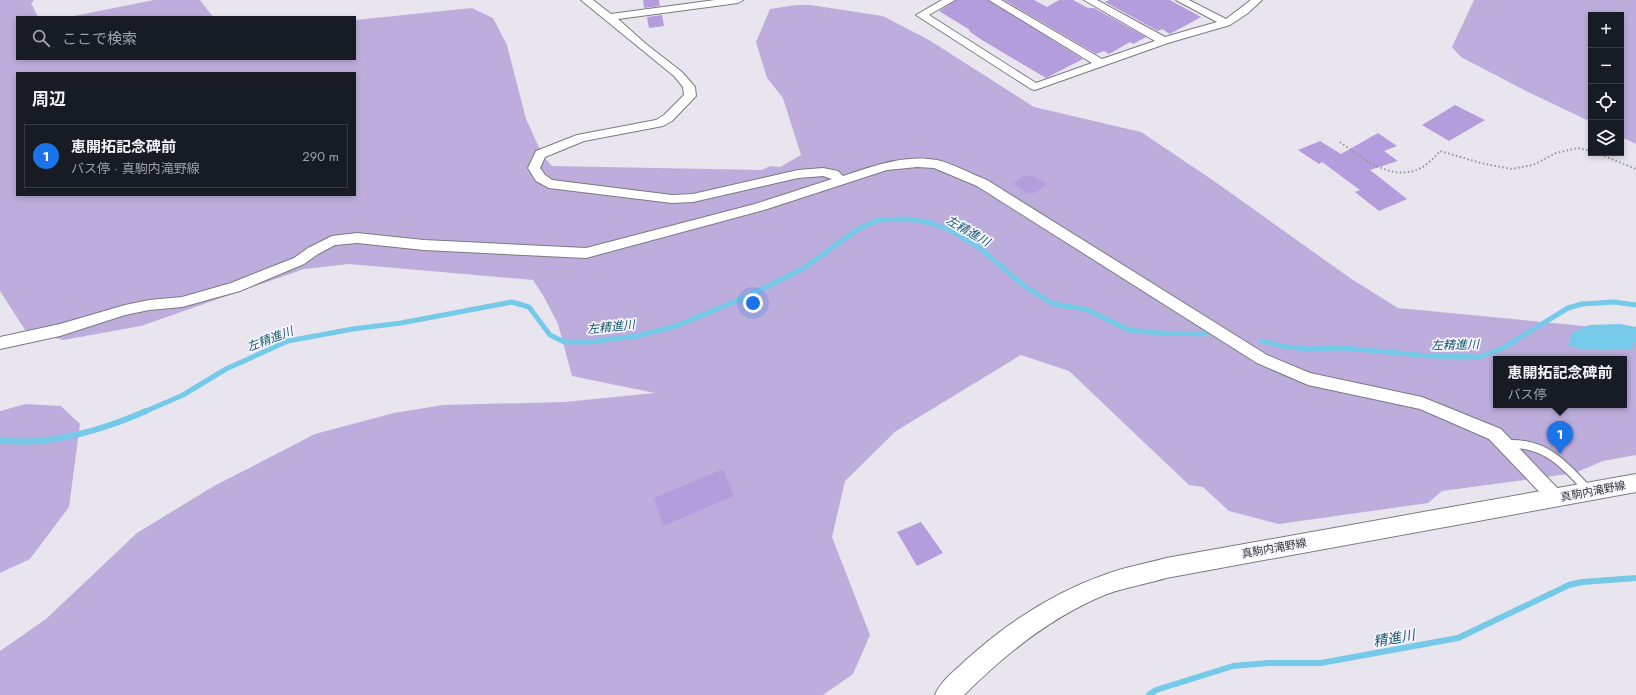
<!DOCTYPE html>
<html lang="ja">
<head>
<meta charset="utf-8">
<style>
	body { margin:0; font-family:Jost,"Noto Sans JP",sans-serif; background:#20242c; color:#f1f3f6 }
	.controls { position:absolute; right:12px; top:12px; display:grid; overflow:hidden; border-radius:0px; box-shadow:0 2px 6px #0003 }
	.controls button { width:36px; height:36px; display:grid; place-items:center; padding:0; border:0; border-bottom:1px solid #363941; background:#171b24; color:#f1f3f6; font:20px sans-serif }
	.you { position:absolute; left:753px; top:303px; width:14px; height:14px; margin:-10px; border:3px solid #fff; border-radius:50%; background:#1a73e8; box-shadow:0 0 0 6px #1a73e833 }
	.badge { display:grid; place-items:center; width:26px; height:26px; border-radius:50%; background:#1a73e8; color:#fff; font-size:13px; font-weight:700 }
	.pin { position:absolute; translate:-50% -33px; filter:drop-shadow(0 1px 2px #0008) }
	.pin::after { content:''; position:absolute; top:21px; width:14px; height:12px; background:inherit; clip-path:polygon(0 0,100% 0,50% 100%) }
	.popup { position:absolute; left:1493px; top:356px; width:134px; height:52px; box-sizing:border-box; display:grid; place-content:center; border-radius:0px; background:#171b24; filter:drop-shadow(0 1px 3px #0005); font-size:13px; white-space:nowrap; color:#9ea1a6 }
	.popup b { font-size:15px; color:#f1f3f6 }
	.popup::after { content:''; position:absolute; left:50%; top:100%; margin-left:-8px; border:8px solid transparent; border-top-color:#171b24 }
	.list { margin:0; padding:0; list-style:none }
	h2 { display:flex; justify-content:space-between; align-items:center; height:52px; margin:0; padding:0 16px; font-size:17px }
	h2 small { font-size:13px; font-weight:400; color:#9ea1a6 }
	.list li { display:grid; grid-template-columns:26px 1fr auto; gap:12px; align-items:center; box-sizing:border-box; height:64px; margin:0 8px 8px; padding:0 8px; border:1px solid #363941; border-radius:0px }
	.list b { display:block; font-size:15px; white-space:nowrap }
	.list p { margin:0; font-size:13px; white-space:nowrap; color:#9ea1a6 }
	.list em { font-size:13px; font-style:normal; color:#9ea1a6 }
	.icon { flex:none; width:22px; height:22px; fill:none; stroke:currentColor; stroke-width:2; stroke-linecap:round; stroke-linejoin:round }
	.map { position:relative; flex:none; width:1636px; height:695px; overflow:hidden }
	.search { position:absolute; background:#171b24; box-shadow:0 2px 6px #0003; left:16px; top:16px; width:340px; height:44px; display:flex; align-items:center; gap:10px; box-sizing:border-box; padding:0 14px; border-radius:0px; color:#9ea1a6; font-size:15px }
	.panel { position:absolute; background:#171b24; box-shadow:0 2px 6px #0003; left:16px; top:72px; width:340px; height:124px; border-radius:0px }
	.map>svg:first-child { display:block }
</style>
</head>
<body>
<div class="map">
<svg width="1636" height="695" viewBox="0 0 1636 695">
	<rect width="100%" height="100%" fill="#e8e5ee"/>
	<g fill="#bdaddd" fill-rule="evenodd">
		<path d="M0 0H34L31 3 38 17H17V59H355V20L472 8 493 18 507 45 526 119 543 156 552 166 762 170 770 166 780 167 801 155 783 98 767 78 756 42 770 9 796 5H810L883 16 929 40 1034 107 1141 132 1214 181 1350 278 1398 308 1636 331V455L1603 461 1575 473 1442 491 1428 503 1279 524 1229 511 1203 487 1189 485 1069 371 1021 355 896 431 845 481 832 537 870 635 853 674 823 695H0V651L46 619 137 533 214 486 315 434 394 413 443 405 565 402 655 393 572 376 558 324 544 297 533 280 349 264 304 269 141 326 63 340 25 330 0 291ZM17 73H355V195H17ZM1496 359H1624V405H1496Z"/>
		<path d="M154 0H200L213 17H49L74 16Z"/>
		<path d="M1474 0H1636V144L1621 137V15H1591V122L1526 91 1461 57 1452 47Z"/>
		<path d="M26 404 61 406 80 424 69 507 30 559 0 573V411Z"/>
	</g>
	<path fill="#74cae8" d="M1620 324 1636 327V341L1631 350C1610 349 1588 353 1568 345L1572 333 1589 325Z"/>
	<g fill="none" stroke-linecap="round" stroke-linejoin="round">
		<g stroke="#74cae8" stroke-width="5">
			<path d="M1262 341 1287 347 1308 349 1344 348 1430 356 1480 357 1503 348 1568 308 1582 304 1614 302 1636 305"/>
			<path d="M144 412 183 395 226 369 288 341 353 329 401 323 512 302 529 307 550 335 564 342H588L637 336 676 326 746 297 804 268 858 229 878 220 907 219 931 223 952 231 980 248 1023 285 1053 304 1085 309 1129 330 1159 333 1206 334"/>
		</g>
		<g stroke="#74cae8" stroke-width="6">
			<path d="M0 441C13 441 27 442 40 441 77 437 112 426 146 411"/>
			<path d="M1149 695 1156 690 1233 666 1269 663H1321L1458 638 1569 585 1582 582 1636 578"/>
		</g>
	</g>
	<g fill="#b39ddd">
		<path d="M643 0H659L660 6 644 8Z"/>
		<path d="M956 0H988L1083 59 1046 78 982 40 969 31 970 30 939 11Z"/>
		<path d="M1004 0H1034L1047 7 1059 0H1073L1088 8H1094L1146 37 1133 44 1130 42 1109 54 1104 51 1096 54Z"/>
		<path d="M1109 0H1170L1201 17 1170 34 1162 29 1158 31 1105 2Z"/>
		<path d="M662 15 664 26 649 28 647 17Z"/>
		<path d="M1455 105 1485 120 1449 141 1422 125Z"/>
		<path d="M1378 133 1397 146 1384 151 1398 161 1370 170 1407 199 1379 211 1355 192 1360 190 1322 162 1319 164 1298 150 1320 141 1341 154Z"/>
		<path d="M1023 176H1034L1047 184 1035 193H1027L1013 184Z"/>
		<path d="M723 469 734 496 663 526 654 498Z"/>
		<path d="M921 522 943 553 917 566 897 532Z"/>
	</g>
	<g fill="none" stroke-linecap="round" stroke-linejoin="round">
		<g stroke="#7c7a81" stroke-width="10">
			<path id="service" d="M1507 444C1545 442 1564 464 1588 490"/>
		</g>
		<g stroke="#7c7a81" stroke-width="2">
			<g id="minor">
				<path d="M581 0H593L611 14 715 0H743L738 3 618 19 646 44 682 72 695 87 696 96 672 121 663 126 584 141 545 157 540 168 545 175 552 180 672 195 693 194 798 170 823 168 838 171 843 176C873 166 905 154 937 160 954 164 971 174 987 180L1267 355 1310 373 1422 397 1501 429 1562 493 1565 498 1562 503 1556 506 1550 503 1489 439 1420 409 1308 385 1257 363 977 186 934 168 917 167 887 170 764 210 586 258 424 250 357 243 335 245 318 254 304 264 240 291 182 307 149 310 125 315 60 336 0 349V337L60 324 125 305 149 300 182 297 231 283 294 258 308 248 332 236 357 233 424 240 586 248 755 204 832 179 823 176 798 178 693 202 672 203 549 188 536 181 528 168 536 151 577 135 656 120 664 115 684 95 683 87 674 76Z"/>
				<path d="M942 0H955L929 15 1036 83 1092 63 989 0H1001L1102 59 1155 41 1084 0H1097L1165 37 1217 22 1176 0H1189L1226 19 1251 0H1262L1248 13 1230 25 1168 43 1035 90 1031 89 916 15Z"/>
			</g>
		</g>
		<g stroke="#7c7a81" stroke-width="2">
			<path id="tertiary" d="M1636 474V492L1166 578C1147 584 1126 587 1107 594 1052 616 1005 654 964 695H935C941 680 956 670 967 659 1007 623 1053 593 1104 575 1124 567 1145 564 1166 558Z"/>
		</g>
		<g stroke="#96949b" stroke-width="2" stroke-dasharray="1.5 2.5" stroke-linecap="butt">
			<path d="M1340 142C1361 157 1391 182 1419 169 1427 165 1434 158 1440 151L1481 163 1511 169 1533 165 1556 153 1578 148 1591 151"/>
			<path d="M1597 153 1636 169"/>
		</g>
		<use href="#service" stroke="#fff" stroke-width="8"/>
		<use href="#minor" fill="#fff" fill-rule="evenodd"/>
		<use href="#tertiary" fill="#fff" fill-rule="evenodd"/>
	</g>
	<g text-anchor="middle" stroke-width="3.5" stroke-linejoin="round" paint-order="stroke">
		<g font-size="11" fill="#373639" stroke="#f5f3fb">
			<text transform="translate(1593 491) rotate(-11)" y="4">真駒内滝野線</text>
			<text transform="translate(1274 548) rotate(-10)" y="4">真駒内滝野線</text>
		</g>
		<g font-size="12" font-style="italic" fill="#165c71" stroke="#f5f3fb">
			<text transform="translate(968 231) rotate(30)" y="4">左精進川</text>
			<text transform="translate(611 327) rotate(-6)" y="4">左精進川</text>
			<text transform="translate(270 339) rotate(-21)" y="4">左精進川</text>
			<text transform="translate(1455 345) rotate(-1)" y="4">左精進川</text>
		</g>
		<g font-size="14" font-style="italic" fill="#165c71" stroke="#f5f3fb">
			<text transform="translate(1394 638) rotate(-10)" y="5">精進川</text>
		</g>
	</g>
</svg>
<div class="controls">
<button>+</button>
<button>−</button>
<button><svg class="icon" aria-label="locate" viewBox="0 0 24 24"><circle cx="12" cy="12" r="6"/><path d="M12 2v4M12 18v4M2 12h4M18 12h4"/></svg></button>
<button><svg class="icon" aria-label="layers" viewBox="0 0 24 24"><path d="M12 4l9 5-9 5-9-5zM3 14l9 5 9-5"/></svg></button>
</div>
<div class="you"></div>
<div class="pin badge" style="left:1560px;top:454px">1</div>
<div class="popup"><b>恵開拓記念碑前</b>バス停</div>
<div class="search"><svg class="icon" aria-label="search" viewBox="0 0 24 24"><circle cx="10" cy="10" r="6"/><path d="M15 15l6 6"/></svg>ここで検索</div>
<section class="panel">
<h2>周辺<small></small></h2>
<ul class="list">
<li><span class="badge">1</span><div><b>恵開拓記念碑前</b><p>バス停 · 真駒内滝野線</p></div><em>290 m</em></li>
</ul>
</section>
</div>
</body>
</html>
